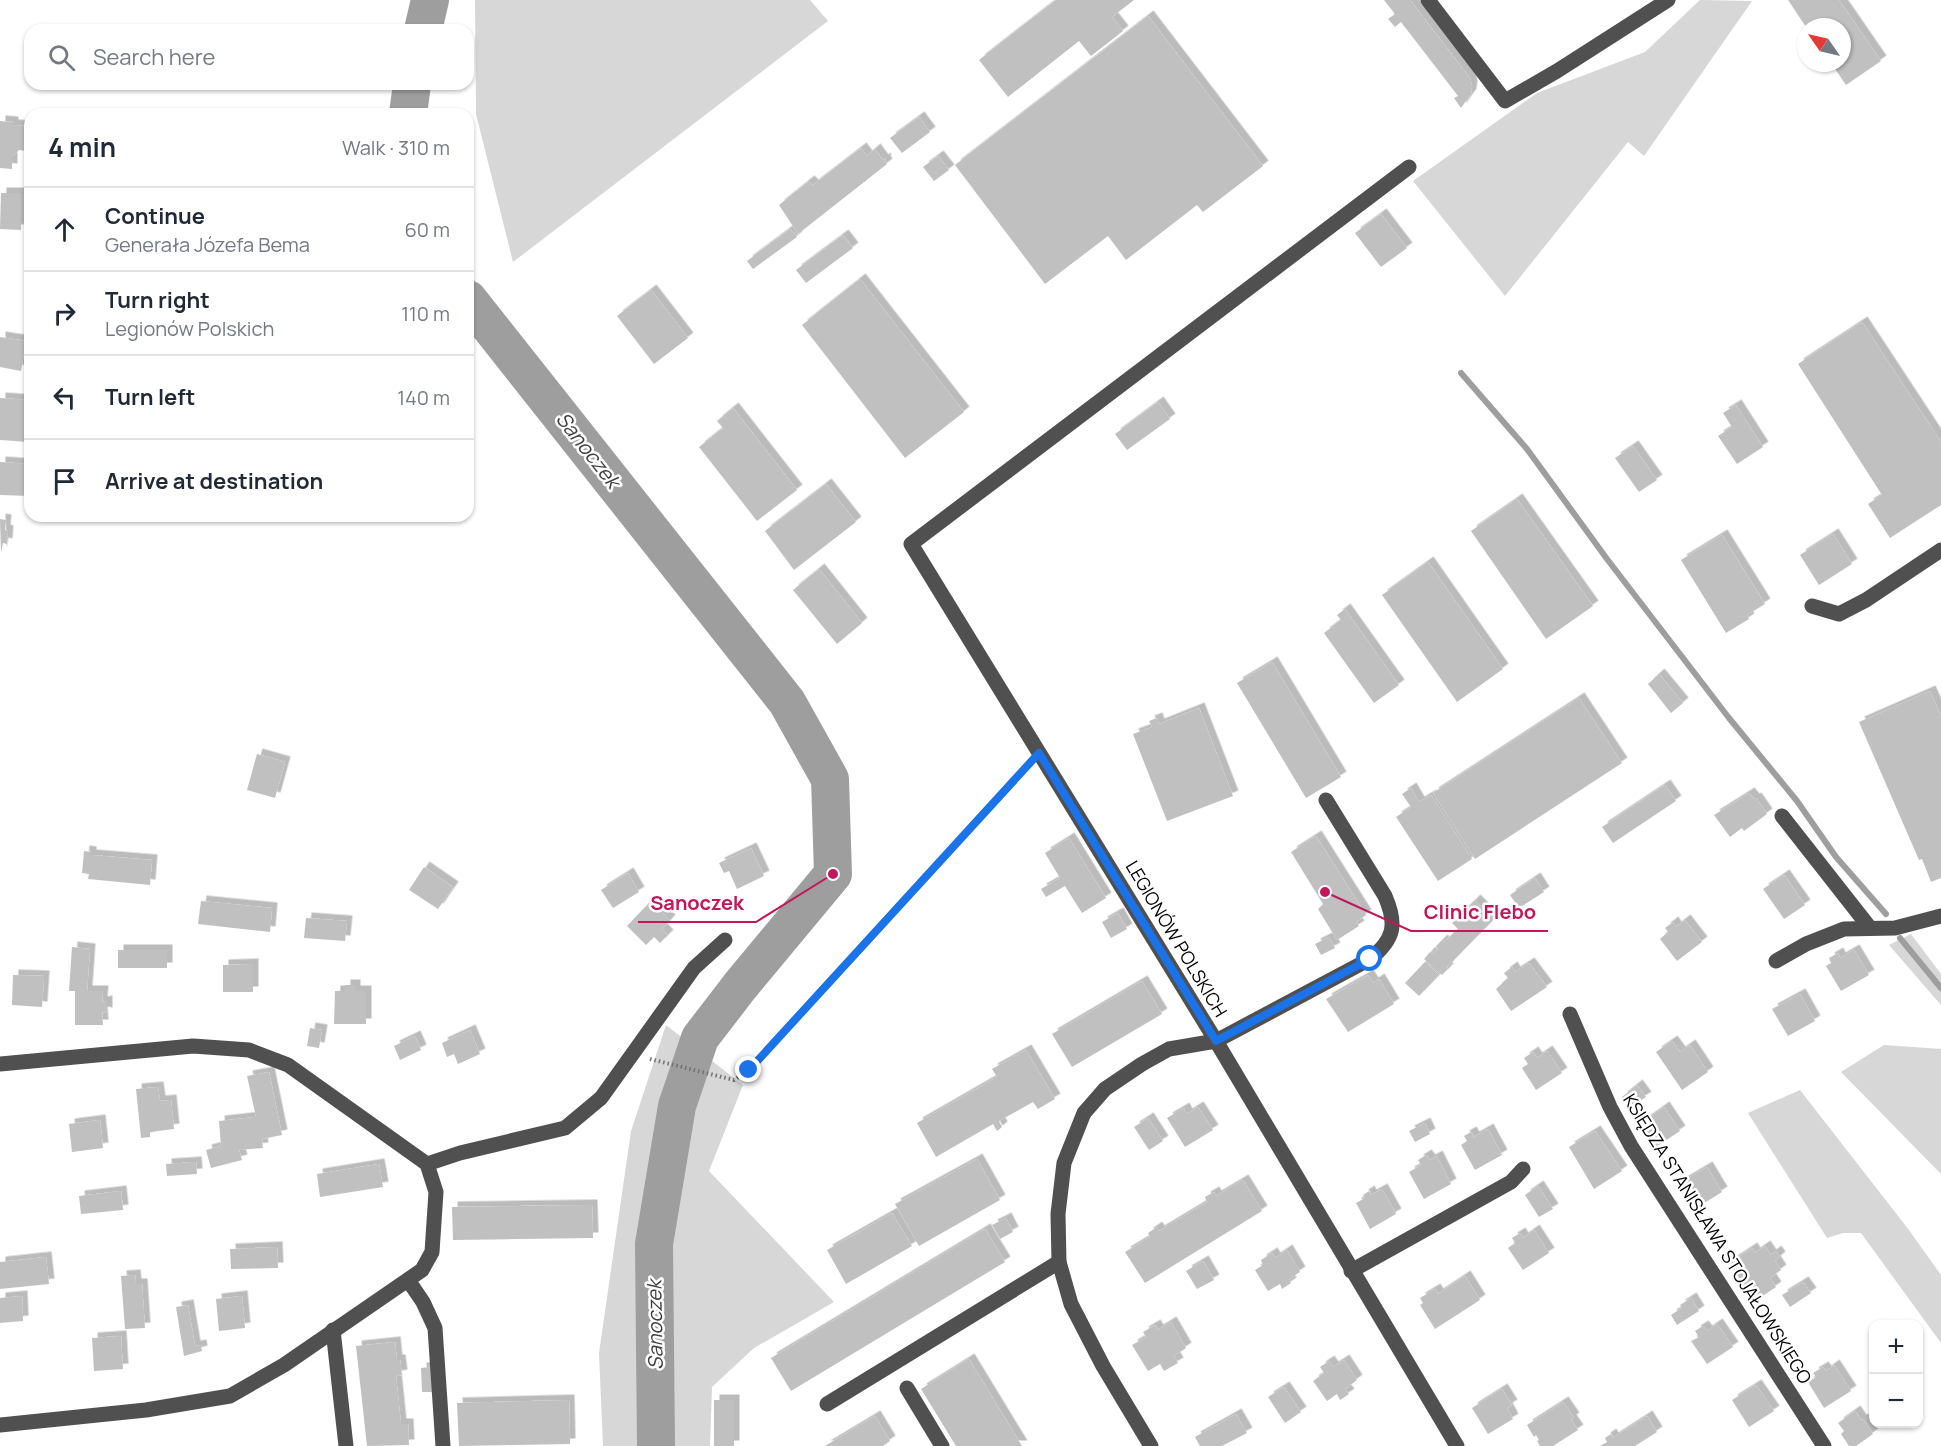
<!DOCTYPE html>
<html lang="en">
<head>
<meta charset="utf-8">
<style>
	body { margin:0; font-family:Manrope,sans-serif; background:#f2f2f3; color:#1f2937 }
	.controls { position:absolute; right:18px; bottom:18px; display:grid; overflow:hidden; border-radius:12px; box-shadow:0 2px 4px #0004 }
	.controls button { width:54px; height:54px; display:grid; place-items:center; padding:0; border:0; border-bottom:2px solid #e0e1e3; background:#fff; color:#1f2937; font:30px sans-serif }
	.compass { position:absolute; left:1797px; top:18px; width:54px; height:54px; border-radius:50%; background:#fff; box-shadow:0 2px 4px #0004; rotate:304deg }
	.stop { position:absolute; width:18px; height:18px; margin:-14px; border:4px solid #1a73e8; border-radius:50%; background:#fff }
	.stop.end { background:#1a73e8; border-color:#fff; box-shadow:0 2px 6px #0008 }
	.list { margin:0; padding:0; list-style:none }
	h2 { display:flex; justify-content:space-between; align-items:center; height:78px; margin:0; padding:0 24px; font-size:26px }
	h2 small { font-size:20px; font-weight:400; color:#747a83 }
	.list li { display:grid; grid-template-columns:39px 1fr auto; gap:18px; align-items:center; box-sizing:border-box; height:84px; padding:0 24px; border-top:2px solid #e0e1e3 }
	.list b { display:block; font-size:22px; white-space:nowrap }
	.list p { margin:0; font-size:20px; white-space:nowrap; color:#747a83 }
	.list em { font-size:20px; font-style:normal; color:#747a83 }
	.icon { flex:none; width:33px; height:33px; fill:none; stroke:currentColor; stroke-width:2; stroke-linecap:round; stroke-linejoin:round }
	.map { position:relative; flex:none; width:1941px; height:1446px; overflow:hidden }
	.search { position:absolute; background:#fff; box-shadow:0 2px 4px #0004; left:24px; top:24px; width:450px; height:66px; display:flex; align-items:center; gap:15px; box-sizing:border-box; padding:0 21px; border-radius:18px; color:#747a83; font-size:22px }
	.panel { position:absolute; background:#fff; box-shadow:0 2px 4px #0004; left:24px; top:108px; width:450px; height:414px; border-radius:18px }
	.map>svg:first-child { display:block }
</style>
</head>
<body>
<div class="map">
<svg width="1941" height="1446" viewBox="0 0 1941 1446">
	<defs>
		<filter id="shadow"><feDropShadow dx="5.5" dy="-5.5" stdDeviation="0" flood-color="#0004"/></filter>
	</defs>
	<rect width="100%" height="100%" fill="#fff"/>
	<g fill="#d7d7d7">
		<path d="M475 0H810L828 21 513 262 476 114Z"/>
		<path d="M1700 0 1752 1 1644 156 1628 142 1505 296 1413 181 1537 93 1645 52Z"/>
		<path d="M1911 934 1941 974V1005L1889 945Z"/>
		<path d="M666 1025 743 1085 709 1171 834 1302 754 1348 712 1387 710 1446H603L599 1353 631 1131Z"/>
		<path d="M1884 1045 1941 1049V1174L1841 1072Z"/>
		<path d="M1800 1090 1909 1230 1941 1275V1343L1861 1233H1843L1827 1238 1748 1113Z"/>
	</g>
	<g fill="none" stroke-linecap="round" stroke-linejoin="round">
		<g stroke="#9e9e9e" stroke-width="6">
			<path d="M1461 373 1527 449 1607 559 1729 718 1797 801 1836 857 1886 914"/>
			<path d="M1900 938 1941 988"/>
		</g>
		<g stroke="#9e9e9e" stroke-width="38">
			<path d="M423 30 430 0"/>
			<path d="M408 114 412 84"/>
			<path d="M468 299 787 702 830 779 833 874 740 986 700 1038 677 1106 654 1244 656 1446"/>
		</g>
	</g>
	<g fill="#c0c0c0" filter="url(#shadow)">
		<path d="M1056 0H1134L1112 17 1123 31 1091 56 1079 41 1008 97 979 60Z"/>
		<path d="M1384 0H1410L1470 78 1472 86 1471 94 1461 108 1454 98 1458 96 1401 22 1395 27 1388 19 1395 14Z"/>
		<path d="M1788 0H1839L1881 61 1846 85 1831 63H1842V27H1806Z"/>
		<path d="M1148 16 1263 166 1203 212 1197 205 1126 260 1108 236 1045 284 955 165Z"/>
		<path d="M919 117 930 132 902 153 890 138Z"/>
		<path d="M0 121 13 122V125L28 126 27 151 19 150 12 156V169L0 168Z"/>
		<path d="M861 148 867 156 875 149 883 160 885 158 886 160 885 161 887 164 798 234 779 205 809 181 813 185Z"/>
		<path d="M938 156 949 170 934 181 923 167Z"/>
		<path d="M1 193H21V230L0 229Z"/>
		<path d="M1381 214 1407 248 1381 267 1355 233Z"/>
		<path d="M790 229 797 237 753 269 747 261Z"/>
		<path d="M843 235 853 248 806 283 796 270Z"/>
		<path d="M860 279 964 412 905 458 802 325Z"/>
		<path d="M651 290 688 338 654 364 617 316Z"/>
		<path d="M1862 322 1941 442V505L1890 538 1868 504 1882 495 1798 364Z"/>
		<path d="M0 337 26 341 21 371 0 367Z"/>
		<path d="M0 398 30 400 29 442 0 440Z"/>
		<path d="M1158 402 1170 419 1127 450 1115 434Z"/>
		<path d="M1736 405 1763 447 1737 464 1718 436 1732 427 1723 413Z"/>
		<path d="M733 408 797 490 757 521 699 447 723 428 717 421Z"/>
		<path d="M1633 446 1657 480 1639 492 1615 458Z"/>
		<path d="M0 462 30 464V496L0 495Z"/>
		<path d="M826 484 856 522 794 570 765 531Z"/>
		<path d="M1517 499 1593 606 1546 639 1471 531Z"/>
		<path d="M0 519 6 520 5 530 8 531 7 544 3 543 1 553Z"/>
		<path d="M1833 534 1852 564 1819 585 1800 555Z"/>
		<path d="M1722 535 1765 604 1747 615 1749 619 1726 633 1681 560Z"/>
		<path d="M1428 562 1503 669 1457 702 1382 595Z"/>
		<path d="M819 569 862 623 837 644 793 590Z"/>
		<path d="M1345 609 1399 685 1374 703 1324 633 1341 620 1337 615Z"/>
		<path d="M1272 662 1341 777 1306 798 1237 683Z"/>
		<path d="M1659 674 1683 703 1671 713 1648 684Z"/>
		<path d="M1930 691 1941 716V878L1931 882 1922 859 1919 860 1859 722Z"/>
		<path d="M1579 698 1622 763 1475 859 1433 793Z"/>
		<path d="M1199 708 1233 796 1167 821 1133 734 1152 727 1149 721 1157 718 1159 724Z"/>
		<path d="M257 754 285 762 275 798 247 790Z"/>
		<path d="M1665 785 1676 801 1613 843 1602 827Z"/>
		<path d="M1411 788 1419 802 1431 795 1472 859 1438 881 1396 817 1411 807 1402 794Z"/>
		<path d="M1749 793 1754 799 1756 798 1767 814 1744 831 1742 828 1730 837 1714 815Z"/>
		<path d="M1316 836 1366 915 1356 922 1359 926 1337 940 1318 909 1323 904 1291 852Z"/>
		<path d="M1069 838 1106 898 1082 913 1065 886 1046 897 1041 889 1060 878 1045 853Z"/>
		<path d="M751 848 764 876 737 889 729 871 724 873 719 863Z"/>
		<path d="M84 851 91 852V855L152 860 150 885 88 879 89 874 82 873Z"/>
		<path d="M424 867 453 887 438 909 409 890Z"/>
		<path d="M628 873 639 892 613 908 601 890Z"/>
		<path d="M1784 875 1805 905 1784 919 1763 889Z"/>
		<path d="M1535 878 1544 892 1519 908 1510 895Z"/>
		<path d="M1475 900 1494 919 1447 967 1448 969 1442 975 1424 959 1430 952 1432 954 1438 949 1436 946 1442 940 1444 942 1458 929 1452 923Z"/>
		<path d="M201 901 272 908 270 932 198 924Z"/>
		<path d="M651 901 670 920 662 929 668 935 660 943 654 937 646 945 627 926Z"/>
		<path d="M1118 913 1127 929 1111 938 1102 922Z"/>
		<path d="M306 918 347 921 345 941 304 938Z"/>
		<path d="M1685 920 1702 942 1677 961 1660 939 1668 932 1665 928 1673 922 1676 927Z"/>
		<path d="M1329 937 1335 948 1321 955 1315 944Z"/>
		<path d="M72 947 90 949 87 991H103L102 1002 107 1001V1013L102 1012 103 1025H75V991H69Z"/>
		<rect x="118" y="950" width="49" height="18"/>
		<path d="M1854 950 1869 975 1841 991 1826 966 1831 963 1829 958 1838 953 1840 958Z"/>
		<path d="M1425 962 1439 975 1419 996 1405 983Z"/>
		<path d="M1529 963 1547 987 1511 1011 1496 989 1508 978 1504 973 1512 967 1515 972Z"/>
		<path d="M253 964V992H223V965Z"/>
		<path d="M13 975 44 976 42 1007 12 1005Z"/>
		<path d="M1368 975 1373 983 1379 979 1394 1004 1348 1032 1326 999Z"/>
		<path d="M1142 981 1162 1014 1072 1067 1052 1034Z"/>
		<path d="M345 985H355V991H366V1024H334L335 991H345Z"/>
		<path d="M1800 994 1815 1021 1788 1036 1772 1009Z"/>
		<path d="M310 1028 322 1030 319 1048 307 1046Z"/>
		<path d="M470 1030 480 1054 458 1064 454 1054 447 1057 442 1043Z"/>
		<path d="M415 1036 421 1050 400 1060 394 1046Z"/>
		<path d="M1672 1041 1680 1052 1690 1045 1708 1072 1682 1090 1656 1052Z"/>
		<path d="M1026 1050 1055 1099 1038 1109 1033 1102 999 1121 1002 1127 997 1131 993 1124 936 1157 917 1123 997 1077 992 1069Z"/>
		<path d="M1547 1051 1562 1073 1536 1090 1522 1068 1528 1064 1524 1058 1533 1052 1537 1058Z"/>
		<path d="M269 1072 282 1135 262 1139 263 1148 239 1150 242 1160 211 1168 206 1150 221 1146 219 1121 256 1117 247 1076Z"/>
		<path d="M1637 1085 1646 1097 1629 1108 1622 1097Z"/>
		<path d="M158 1087 160 1101 171 1100 174 1129 150 1132V1137L141 1138 136 1089Z"/>
		<path d="M1198 1107 1213 1130 1185 1147 1167 1118 1184 1108 1187 1114Z"/>
		<path d="M1664 1107 1680 1131 1656 1147 1640 1124Z"/>
		<path d="M1148 1118 1163 1141 1149 1150 1134 1127Z"/>
		<path d="M100 1120 103 1148 72 1152 69 1124Z"/>
		<path d="M1425 1123 1430 1134 1415 1142 1409 1131Z"/>
		<path d="M1488 1129 1502 1155 1475 1170 1461 1145 1467 1141 1464 1136 1471 1132 1474 1137Z"/>
		<path d="M1595 1131 1622 1171 1594 1189 1569 1147Z"/>
		<path d="M1426 1155 1430 1160 1437 1156 1451 1184 1424 1199 1409 1172 1421 1165 1418 1160Z"/>
		<path d="M977 1159 1000 1200 919 1246 895 1204Z"/>
		<path d="M196 1162 197 1174 167 1176 166 1164Z"/>
		<path d="M379 1164 383 1187 320 1197 317 1174Z"/>
		<path d="M1707 1167 1722 1192 1698 1207 1680 1183Z"/>
		<path d="M1243 1180 1262 1211 1145 1283 1125 1252 1150 1237 1148 1233 1157 1227 1159 1231 1207 1202 1205 1197 1214 1192 1216 1196Z"/>
		<path d="M1538 1186 1553 1209 1539 1217 1525 1195Z"/>
		<path d="M1382 1189 1396 1214 1370 1229 1356 1203 1365 1198 1363 1195 1369 1191 1371 1195Z"/>
		<path d="M121 1191 123 1210 81 1214 79 1196Z"/>
		<path d="M592 1205 593 1238 453 1240 452 1207Z"/>
		<path d="M892 1213 912 1246 846 1284 827 1250Z"/>
		<path d="M1006 1218 1013 1232 1000 1239 992 1225Z"/>
		<path d="M985 1229 1005 1262 791 1391 771 1358Z"/>
		<path d="M1534 1230 1549 1253 1523 1270 1508 1248 1515 1243 1512 1238 1520 1233 1523 1238Z"/>
		<path d="M1765 1246 1771 1255 1776 1251 1780 1257 1775 1261 1781 1270 1770 1278 1776 1287 1755 1301 1729 1263 1752 1248 1755 1253Z"/>
		<path d="M277 1247 278 1268 231 1269 230 1249Z"/>
		<path d="M1287 1250 1300 1272 1289 1279 1291 1283 1282 1289 1280 1284 1268 1291 1255 1270 1263 1265 1261 1260 1272 1253 1275 1258Z"/>
		<path d="M46 1257 49 1284 0 1289V1262Z"/>
		<path d="M1203 1261 1214 1280 1197 1289 1186 1271Z"/>
		<path d="M135 1275 136 1284H142L145 1328 125 1329 121 1276Z"/>
		<path d="M1465 1276 1480 1300 1435 1329 1420 1305 1423 1303 1420 1298 1435 1289 1438 1294Z"/>
		<path d="M1803 1282 1811 1293 1790 1307 1782 1295Z"/>
		<path d="M22 1296 23 1321 0 1323V1298Z"/>
		<path d="M242 1296 245 1328 219 1331 216 1299Z"/>
		<path d="M1691 1298 1699 1311 1677 1325 1671 1315 1682 1308 1680 1305Z"/>
		<path d="M188 1305 195 1346 201 1345 202 1351 184 1356 176 1307Z"/>
		<path d="M1171 1322 1186 1348 1174 1356 1178 1363 1164 1371 1160 1364 1148 1371 1132 1345 1146 1337 1143 1332 1155 1325 1158 1330Z"/>
		<path d="M1717 1324 1733 1347 1707 1364 1691 1341 1699 1337 1695 1331 1703 1326 1707 1331Z"/>
		<path d="M121 1336 123 1369 94 1371 92 1338Z"/>
		<path d="M395 1342 397 1360H400L402 1375 396 1376 401 1424H408L409 1445 367 1446 356 1346Z"/>
		<path d="M969 1359 1022 1446H956L921 1389Z"/>
		<path d="M1344 1360 1357 1380 1345 1389 1349 1394 1340 1400 1337 1394 1327 1401 1313 1381 1324 1373 1320 1367 1329 1361 1333 1367Z"/>
		<path d="M1834 1365 1851 1391 1824 1408 1808 1382 1816 1377 1813 1373 1823 1367 1826 1371Z"/>
		<path d="M431 1367 432 1392H422L421 1368Z"/>
		<path d="M1756 1385 1774 1411 1749 1427 1732 1400Z"/>
		<path d="M1284 1387 1301 1412 1285 1423 1268 1397Z"/>
		<path d="M1502 1389 1512 1405 1507 1408 1513 1419 1488 1434 1472 1408Z"/>
		<path d="M569 1400 570 1444 459 1446 457 1403Z"/>
		<rect x="714" y="1400" width="20" height="46"/>
		<path d="M1563 1402 1574 1418 1571 1420 1578 1430 1553 1446H1540L1537 1441 1539 1440 1536 1435 1534 1437 1527 1425Z"/>
		<path d="M1855 1411 1861 1420 1863 1419 1873 1434 1856 1446H1849L1841 1434 1844 1431 1838 1423Z"/>
		<path d="M1236 1414 1247 1433 1222 1446H1200L1195 1437Z"/>
		<path d="M875 1416 890 1441 883 1446H825Z"/>
		<path d="M1647 1416 1657 1432 1635 1446H1600L1607 1442 1605 1438 1611 1434 1613 1438Z"/>
	</g>
	<g fill="none" stroke-linecap="round" stroke-linejoin="round">
		<path stroke="#727272" stroke-width="4" stroke-dasharray="1.5 3" stroke-linecap="butt" d="M650 1059 734 1080 749 1070 1028 765"/>
		<g stroke="#505050" stroke-width="15">
			<path d="M1428 0 1505 101 1557 71 1668 0"/>
			<path d="M1409 167 911 544 1216 1041 1457 1446"/>
			<path d="M1812 606 1839 614 1866 600 1941 550"/>
			<path d="M1782 816 1870 928"/>
			<path d="M1776 961 1806 944 1844 929 1895 928 1941 916"/>
			<path d="M1570 1014 1610 1107 1631 1146 1824 1446"/>
			<path d="M0 1064 193 1046 249 1050 288 1065 427 1164 436 1192 432 1252 422 1270 284 1365 230 1396 146 1410 0 1425"/>
			<path d="M427 1164 460 1153 565 1128 601 1098 694 968 725 940"/>
			<path d="M1351 1271 1511 1182 1523 1169"/>
			<path d="M408 1280 423 1302 435 1328 443 1446"/>
			<path d="M333 1330 346 1446"/>
			<path d="M907 1388 942 1446"/>
			<path d="M827 1404 1059 1262"/>
			<path d="M1151 1446 1103 1366 1071 1304 1059 1262 1058 1214 1064 1163 1084 1113 1105 1089 1142 1064 1169 1049 1216 1041 1370 959C1395 939 1397 924 1385 896L1326 800"/>
		</g>
	</g>
	<g fill="none" stroke-linecap="round" stroke-linejoin="round">
		<path stroke="#1a73e8" stroke-width="8" d="M749 1070 1039 753 1216 1041 1370 959"/>
	</g>
	<g text-anchor="middle" stroke-width="5" stroke-linejoin="round" paint-order="stroke">
		<g font-size="18" fill="#000" stroke="#fff">
			<text transform="translate(1176 939) rotate(59)" y="6">LEGIONÓW POLSKICH</text>
			<text transform="translate(1717 1239) rotate(58)" y="6">KSIĘDZA STANISŁAWA STOJAŁOWSKIEGO</text>
		</g>
		<g font-size="20" font-style="italic" fill="#3f3f3f" stroke="#fff">
			<text transform="translate(588 450) rotate(52)" y="7">Sanoczek</text>
			<text transform="translate(655 1325) rotate(-91)" y="7">Sanoczek</text>
		</g>
	</g>
	<path fill="none" stroke="#c2185b" stroke-width="2" d="M833 874L756 922H638M1325 892L1411 931H1548"/>
	<g fill="#c2185b" stroke="#fff" stroke-width="2">
		<circle cx="833" cy="874" r="6"/>
		<circle cx="1325" cy="892" r="6"/>
	</g>
	<g font-size="20" text-anchor="middle" font-weight="bold" fill="#c2185b" stroke="#fff" stroke-width="5" stroke-linejoin="round" paint-order="stroke">
		<text x="697" y="910">Sanoczek</text>
		<text x="1480" y="919">Clinic Flebo</text>
	</g>
</svg>
<div class="controls">
<button>+</button>
<button>−</button>
</div>
<svg class="compass" viewBox="-18 -18 36 36"><path d="M0-13l5 13h-10z" fill="#e53935"/><path d="M0 13l5-13h-10z" fill="#747a83"/></svg>
<div class="stop" style="left:1370px;top:959px"></div>
<div class="stop end" style="left:749px;top:1070px"></div>
<div class="search"><svg class="icon" aria-label="search" viewBox="0 0 24 24"><circle cx="10" cy="10" r="6"/><path d="M15 15l6 6"/></svg>Search here</div>
<section class="panel">
<h2>4 min<small>Walk · 310 m</small></h2>
<ul class="list">
<li><svg class="icon" aria-label="ahead" viewBox="0 0 24 24"><path d="M12 20V5M6 11l6-6 6 6"/></svg><div><b>Continue</b><p>Generała Józefa Bema</p></div><em>60 m</em></li>
<li><svg class="icon" aria-label="right" viewBox="0 0 24 24"><path d="M7 20v-9h11M14 6l5 5-5 5"/></svg><div><b>Turn right</b><p>Legionów Polskich</p></div><em>110 m</em></li>
<li><svg class="icon" aria-label="left" viewBox="0 0 24 24"><path d="M17 20v-9H6M10 6l-5 5 5 5"/></svg><div><b>Turn left</b></div><em>140 m</em></li>
<li><svg class="icon" aria-label="arrive" viewBox="0 0 24 24"><path d="M6 21V4h12l-3 4 3 4H6"/></svg><div><b>Arrive at destination</b></div></li>
</ul>
</section>
</div>
</body>
</html>
